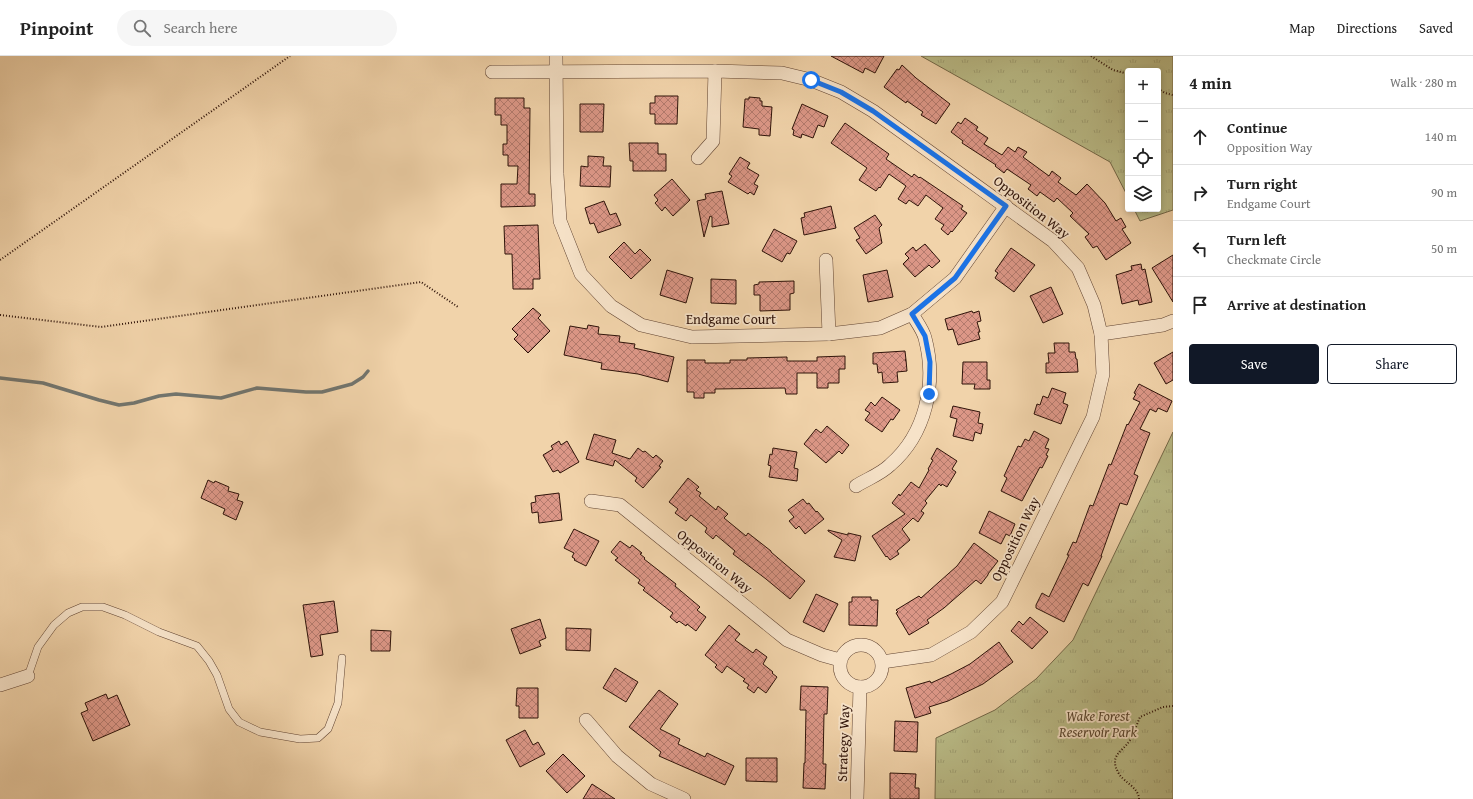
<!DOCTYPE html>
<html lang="en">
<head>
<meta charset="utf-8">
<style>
	body { margin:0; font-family:"Gentium Book Plus",serif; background:#f6f6f6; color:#222 }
	.controls { position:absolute; right:12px; top:12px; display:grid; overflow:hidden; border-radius:4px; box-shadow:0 2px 6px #0003 }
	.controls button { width:36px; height:36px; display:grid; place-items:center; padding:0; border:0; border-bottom:1px solid #e0e0e0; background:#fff; color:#222; font:20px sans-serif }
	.stop { position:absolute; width:12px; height:12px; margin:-9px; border:3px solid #1a73e8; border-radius:50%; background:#fff }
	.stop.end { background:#1a73e8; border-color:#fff; box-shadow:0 1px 4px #0008 }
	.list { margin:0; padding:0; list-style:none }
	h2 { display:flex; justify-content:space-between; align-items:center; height:52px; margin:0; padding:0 16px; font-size:17px }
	h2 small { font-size:13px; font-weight:400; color:#767676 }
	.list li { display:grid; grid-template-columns:26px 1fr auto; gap:12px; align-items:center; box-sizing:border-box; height:56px; padding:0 16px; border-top:1px solid #e0e0e0 }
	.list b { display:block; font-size:15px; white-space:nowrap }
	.list p { margin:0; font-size:13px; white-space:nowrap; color:#767676 }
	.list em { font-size:13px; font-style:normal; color:#767676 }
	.actions { display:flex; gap:8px; padding:12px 16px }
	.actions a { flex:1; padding:9px 0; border:1px solid #111827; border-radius:4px; text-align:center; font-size:14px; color:#111827 }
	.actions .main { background:#111827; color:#fff }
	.icon { flex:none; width:22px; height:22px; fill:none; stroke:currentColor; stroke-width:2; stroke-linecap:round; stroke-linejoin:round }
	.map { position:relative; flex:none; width:1173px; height:743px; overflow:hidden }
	header { display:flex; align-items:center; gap:24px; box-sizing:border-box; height:56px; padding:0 20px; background:#fff; border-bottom:1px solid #e0e0e0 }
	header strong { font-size:19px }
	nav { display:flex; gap:22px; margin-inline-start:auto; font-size:14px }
	.search { width:280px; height:36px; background:#f6f6f6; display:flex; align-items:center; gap:10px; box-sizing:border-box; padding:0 14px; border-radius:22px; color:#767676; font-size:15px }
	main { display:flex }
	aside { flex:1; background:#fff }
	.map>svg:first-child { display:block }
</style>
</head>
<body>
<header>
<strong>Pinpoint</strong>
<div class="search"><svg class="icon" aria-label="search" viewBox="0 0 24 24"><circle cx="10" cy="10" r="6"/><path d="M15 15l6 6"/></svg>Search here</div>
<nav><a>Map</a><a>Directions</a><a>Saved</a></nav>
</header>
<main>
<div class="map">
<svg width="1173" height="743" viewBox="0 0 1173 743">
	<defs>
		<pattern id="park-tufts" width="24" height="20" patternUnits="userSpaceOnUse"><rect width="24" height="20" fill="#babc88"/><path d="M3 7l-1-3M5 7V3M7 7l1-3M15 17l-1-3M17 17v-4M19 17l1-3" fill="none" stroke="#a0a174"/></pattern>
		<pattern id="building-cross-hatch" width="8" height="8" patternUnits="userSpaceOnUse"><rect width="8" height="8" fill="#dc9787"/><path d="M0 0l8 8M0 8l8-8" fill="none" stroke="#b37a6d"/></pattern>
	</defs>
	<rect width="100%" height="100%" fill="#f1d3aa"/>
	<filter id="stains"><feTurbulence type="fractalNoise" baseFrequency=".005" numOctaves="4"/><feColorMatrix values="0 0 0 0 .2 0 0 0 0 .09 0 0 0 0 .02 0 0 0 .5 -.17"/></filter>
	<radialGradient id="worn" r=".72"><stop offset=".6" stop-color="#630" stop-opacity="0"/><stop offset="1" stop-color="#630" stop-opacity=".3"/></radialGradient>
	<g fill="url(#park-tufts)" stroke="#746848">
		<path d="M921 0H1173V154L1140 165 1134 153H1158V15H1128V141L1110 106Z"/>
		<path d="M1173 376V743H935L936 682 995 654 1036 623 1073 584Z"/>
	</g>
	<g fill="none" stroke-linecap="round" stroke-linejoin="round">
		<path stroke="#72756e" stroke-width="3.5" d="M0 322 43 327 99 344 119 349 134 347 159 340 176 338 221 342 257 332 306 336H322L352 328 363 321 368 315"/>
	</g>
	<g fill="url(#building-cross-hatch)" stroke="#2f1309">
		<path d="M831 0H884L875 17 865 12 863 17Z"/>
		<path d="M902 9 916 22 950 48 936 68 921 59 923 56 907 45 906 47 884 31 897 13 899 14Z"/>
		<path d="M655 40H678L677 68H655V58H650V47H655Z"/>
		<path d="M749 41 760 42V45H762V50L772 51 770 80 759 79V73L743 71 745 43H749Z"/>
		<path d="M495 42H524V52H530L529 138H535V150L501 151V128H517L518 110H508V99H503V88H507V69H501V59H495Z"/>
		<path d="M580 48H604L603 76H580Z"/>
		<path d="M802 48 828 60 824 71 818 69 813 82 802 78 801 82 793 79 794 74 792 73Z"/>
		<path d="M965 62 978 71 976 74 988 82 984 88 1002 99 1008 91 1015 96 1018 91 1027 96 1023 101 1049 120 1052 115 1061 122 1058 126 1076 139 1087 128 1105 147 1116 165 1121 162 1126 171 1122 173 1131 187 1106 204 1097 190 1093 192 1085 181 1089 178 1070 160 1073 157 1057 142 1054 146 1040 136 1037 140 1028 133 1031 129 1007 113 1004 117 995 110 996 109 962 87 963 85 951 76 958 66 961 68Z"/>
		<path d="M845 67 889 98 886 103 912 121 914 118 919 122 920 121 963 150 961 153 967 157 952 176 951 175 948 179 941 173 944 169 935 163 943 152 926 139 918 150 909 144 906 148 898 143 906 130 889 118 880 132 879 131 876 135 859 124 867 112 831 87Z"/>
		<path d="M629 87H658V98H666V115H633V105H630Z"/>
		<path d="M588 100 604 101 603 110H611L610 131 580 130 581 110 588 111Z"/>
		<path d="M740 101 750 107 747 112 759 119 754 128 758 130 754 139 750 136 748 138 728 126 732 120 729 118Z"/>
		<path d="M672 123 690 144 673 160 665 151 662 155 655 147 658 144 654 139Z"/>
		<path d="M722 135 729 168 712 171V161L710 160 704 181 697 145 706 143 705 138Z"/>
		<path d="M604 145 610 159 616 157 621 169 598 177 594 167 590 168 585 152Z"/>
		<path d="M831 150 836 172 804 179 801 162 805 161 804 157Z"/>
		<path d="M875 159 882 169 879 172 882 187 866 198 856 184 860 182 854 172Z"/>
		<path d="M538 169 540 223H533V233H513L512 198H505L504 170Z"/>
		<path d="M774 173 797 185 790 198 787 197 782 206 762 195Z"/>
		<path d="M624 186 635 198 640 193 651 204 631 223 609 201Z"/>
		<path d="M925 188 940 205 932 212 929 209 915 221 903 208 909 202 905 198 913 191 916 195Z"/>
		<path d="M1011 192 1035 209 1014 236 995 222 998 217 995 215Z"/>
		<path d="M1173 199V246L1152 212Z"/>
		<path d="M1141 208 1142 214 1145 213 1152 246 1139 249 1138 244 1122 248 1116 219 1132 214 1131 210Z"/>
		<path d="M667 214 693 222 686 247 660 239Z"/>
		<path d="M887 214 893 241 868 246 863 219Z"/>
		<path d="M711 223 736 224V248L711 247Z"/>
		<path d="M794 225V237L790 238V254L760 255V239H754V229L759 228V226Z"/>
		<path d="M1051 231 1063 258 1043 267 1030 240Z"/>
		<path d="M533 252 541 259 538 262 550 275 528 297 514 283 518 279 512 273Z"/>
		<path d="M972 255 973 257 979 255 981 265 977 266 980 276H978L980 283 958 289 953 273 948 274 945 263Z"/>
		<path d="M588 269 599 271 598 278 620 280 619 286 635 288 634 292 674 301 668 326 638 318 601 313 602 307 564 299 570 270 587 273Z"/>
		<path d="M1054 287H1069V296H1075L1076 303H1077L1078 316 1046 317V307H1049L1048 297H1055Z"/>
		<path d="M905 295 906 304H905H906L907 315 897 316 898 326 883 327 882 316 878 317 877 308H873V297Z"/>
		<path d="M1173 296V324L1166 328 1154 307Z"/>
		<path d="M845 300V313H839V327H828V332H817V317H797V338H786L785 332 715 333V337H704V342H694V336H687V304H705V307H730V304H747V302L787 301V305H817V301Z"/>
		<path d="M963 306H987V324H990V333H974L975 328H962Z"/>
		<path d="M1139 328 1172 345 1167 356 1158 352 1156 356 1150 353 1140 373 1150 377 1134 418 1138 420 1127 449 1120 447 1101 500H1102L1088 530 1083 527 1064 566 1036 552V549L1042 537 1049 541 1069 499H1067L1073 486 1076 487 1090 449 1093 450 1109 408 1111 409 1127 368 1128 369 1140 346 1133 343 1136 338 1134 337Z"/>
		<path d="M1052 332 1066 337 1063 347 1068 349 1061 368 1034 358 1037 348 1040 349 1043 340 1048 342Z"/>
		<path d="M882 341 900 354 893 364 891 363 882 376 865 364 870 357 865 354 871 346 875 350Z"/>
		<path d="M953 350 980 356 978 367 983 368 981 378 975 376 973 385 953 380 957 363 950 361Z"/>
		<path d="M827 370 849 389 842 398 839 395 826 407 804 388 816 373 821 377Z"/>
		<path d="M1034 375 1049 383 1045 392 1049 393 1046 399 1048 400 1042 412 1040 411 1022 445 1001 435 1007 422 1004 420 1018 390 1021 391 1025 383 1029 385Z"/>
		<path d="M594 378 616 384 612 397 630 403 638 392 643 396 645 395 653 402 656 399 663 405 659 410 661 411 643 432 635 425 637 422 615 404 613 410 586 403Z"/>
		<path d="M559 385 561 389 567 385 579 406 560 417 558 414 553 416 543 399 553 393 551 390Z"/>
		<path d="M773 392 797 396 794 412 798 413 797 425 769 421 771 410 768 409 770 398 772 399Z"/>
		<path d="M937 392 957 405 952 413 956 416 947 431 942 428 941 430 939 428 925 445 927 447 921 455 924 457 918 466 913 462 902 473 910 484 897 495 899 498 890 504 887 500 886 501 872 480 905 458 892 447 899 438 900 440 911 426 919 432 929 414 928 413 933 404 931 403Z"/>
		<path d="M688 422 699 431 696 434 701 437 699 440 716 454 718 450 728 458 724 462 746 480 748 477 771 495V496L805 525 790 543 766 523 733 498 735 495 716 479 713 483 705 476 707 472 691 459 686 465 675 457 678 453 669 446Z"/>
		<path d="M208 424 214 427 215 425 229 431 228 435 239 438 237 444 243 446 236 464 223 458 225 453 201 442Z"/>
		<path d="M559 437 562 464 539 467 538 456 532 457 531 447 536 446 535 440Z"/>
		<path d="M803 443 807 448 809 447 816 456 817 455 824 463 805 478 799 470 796 473 789 465 794 461 788 454Z"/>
		<path d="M989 455 1015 468 1010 480 1006 478 1001 488 979 477Z"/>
		<path d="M574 473 599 485 586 510 574 504 575 503 572 501 574 497 564 492Z"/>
		<path d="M828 474 848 479V477L861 480 855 505 834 501 842 484 828 475Z"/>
		<path d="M620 485 630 492 632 489 642 497 640 498 645 502 644 503 676 528 675 530 700 551 697 554 706 561 696 575 687 568 686 570 679 565 677 567 670 561 673 557 643 534 645 532 638 527 640 524 615 504 618 502 611 496Z"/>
		<path d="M974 487 998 505 988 518V519L981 528 976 524 944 552 927 564 929 567 909 579 896 557 898 556 896 554 919 540 921 542 957 510Z"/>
		<path d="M816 538 838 548 824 576 803 566Z"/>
		<path d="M852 541H871V544H878L877 570 849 569V546H852Z"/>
		<path d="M334 545 338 576 320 579 323 599 311 601 303 549Z"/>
		<path d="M1030 561 1048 576 1032 593 1011 575 1019 565 1023 569Z"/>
		<path d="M540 563 546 582 539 585 541 590 520 598 511 573Z"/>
		<path d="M729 569 740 578 735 584 753 597 756 593 767 601 763 608 773 616 772 617 777 621 766 637 758 631 754 637 747 632 749 629 743 625 745 623 727 610 722 617 715 611 717 609 705 599Z"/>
		<path d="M566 572 591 573 590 595 566 594Z"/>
		<path d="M371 574 391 575 390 595H371Z"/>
		<path d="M999 586 1013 606 983 628 948 645 929 651 931 657 915 662 906 632 930 625 931 627 951 618 970 608Z"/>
		<path d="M615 612 638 626 626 646 603 632Z"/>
		<path d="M801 630 828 631 827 658H824L823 708H826L825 733 803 732 804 707H805L806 654H800Z"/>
		<path d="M517 632H538V662H519V650H516Z"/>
		<path d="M659 634 678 648 660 673 680 683 678 688 705 701 707 697 734 710 725 729 659 700 661 696 629 671Z"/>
		<path d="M106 638 108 643 117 639 130 669 93 685 81 657 88 654 85 647Z"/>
		<path d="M895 665 918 666 917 696 894 695Z"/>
		<path d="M525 674 533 689 538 686 545 698 520 711 506 684Z"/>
		<path d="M563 698 585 720 567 737 546 715Z"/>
		<path d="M746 702H777V726L746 725Z"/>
		<path d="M890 717 916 718 915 732H919V743H890Z"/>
		<path d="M592 728 615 743H583Z"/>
	</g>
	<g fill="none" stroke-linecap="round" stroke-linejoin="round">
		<g stroke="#604331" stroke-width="8">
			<path id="service" d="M28 620 38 591 54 569 68 557 82 551H103L125 559 159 576 197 590 209 605 217 619 229 653 239 666 260 676 300 683 318 682 328 673 338 647 342 602"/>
		</g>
		<g stroke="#604331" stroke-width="14">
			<g id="minor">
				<path d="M556 0 557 118 560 165 581 218 611 250 641 269 692 281 829 278 880 272 912 258 955 222 1006 150"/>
				<path d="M492 16 715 15 782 17 811 24 841 36 873 55 1053 185 1078 212 1094 249 1101 278 1103 318 1093 361 1002 546 971 576 931 599 882 606"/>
				<path d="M698 102 713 85 715 15"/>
				<path d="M826 204 829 278"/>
				<path d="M1101 278 1163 269 1173 265"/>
				<path d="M856 430C867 423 881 418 890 409 926 378 937 327 925 282 923 274 916 265 912 258"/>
				<path d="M591 445 620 449 787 584 822 599 840 604"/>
				<circle cx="861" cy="610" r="21"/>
				<path d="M0 629 28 620"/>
				<path d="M586 664 617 700 651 728 684 743"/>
				<path d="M857 743 860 631"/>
			</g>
		</g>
		<g stroke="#2f1309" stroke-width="2" stroke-dasharray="1 2" stroke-linecap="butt">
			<path d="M1091 0 1113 14 1128 18"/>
			<path d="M1158 33 1165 37 1173 39"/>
			<path d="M0 204 290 0"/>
			<path d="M0 259 101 271 421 226 458 251"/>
			<path d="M1139 743C1139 732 1124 726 1119 718 1108 699 1122 697 1130 684 1134 677 1137 668 1140 661L1163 651 1173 650"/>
		</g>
		<use href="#service" stroke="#f6e2c8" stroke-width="7"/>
		<use href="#minor" stroke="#f6e2c8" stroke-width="13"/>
	</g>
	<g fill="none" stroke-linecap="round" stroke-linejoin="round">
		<path stroke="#1a73e8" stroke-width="5" d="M811 24 841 36 873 55 1006 150 955 222 912 258 925 280 930 306 929 338"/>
	</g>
	<g text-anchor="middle" stroke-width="3.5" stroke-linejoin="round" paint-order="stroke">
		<g font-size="14" fill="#2f1309" stroke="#f6e2c8">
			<text transform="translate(1032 151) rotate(38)" y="5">Opposition Way</text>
			<text x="731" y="268">Endgame Court</text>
			<text transform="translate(1015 483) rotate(-64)" y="5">Opposition Way</text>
			<text transform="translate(715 505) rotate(39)" y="5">Opposition Way</text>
			<text transform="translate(843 687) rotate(-88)" y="5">Strategy Way</text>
		</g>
		<g font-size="14" font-style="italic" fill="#59462f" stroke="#f6e2c8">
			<text x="1098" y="665">Wake Forest<tspan x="1098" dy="16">Reservoir Park</tspan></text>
		</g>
	</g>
	<rect width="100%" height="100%" filter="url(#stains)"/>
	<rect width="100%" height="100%" fill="url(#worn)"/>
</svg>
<div class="controls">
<button>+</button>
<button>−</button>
<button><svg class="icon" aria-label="locate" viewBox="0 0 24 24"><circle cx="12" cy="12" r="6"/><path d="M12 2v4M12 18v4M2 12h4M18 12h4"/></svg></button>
<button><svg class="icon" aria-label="layers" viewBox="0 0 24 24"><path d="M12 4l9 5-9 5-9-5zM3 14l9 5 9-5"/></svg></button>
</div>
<div class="stop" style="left:811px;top:24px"></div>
<div class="stop end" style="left:929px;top:338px"></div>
</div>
<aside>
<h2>4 min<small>Walk · 280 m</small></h2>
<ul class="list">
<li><svg class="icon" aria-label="ahead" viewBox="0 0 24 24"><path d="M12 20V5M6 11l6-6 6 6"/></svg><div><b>Continue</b><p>Opposition Way</p></div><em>140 m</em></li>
<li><svg class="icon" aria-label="right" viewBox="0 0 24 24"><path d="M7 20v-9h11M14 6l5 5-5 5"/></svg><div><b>Turn right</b><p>Endgame Court</p></div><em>90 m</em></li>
<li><svg class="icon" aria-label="left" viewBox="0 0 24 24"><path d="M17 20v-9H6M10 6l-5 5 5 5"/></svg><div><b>Turn left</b><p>Checkmate Circle</p></div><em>50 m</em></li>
<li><svg class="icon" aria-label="arrive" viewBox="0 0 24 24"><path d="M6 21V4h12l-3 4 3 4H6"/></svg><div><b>Arrive at destination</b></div></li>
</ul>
<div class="actions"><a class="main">Save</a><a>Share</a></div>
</aside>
</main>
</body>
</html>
